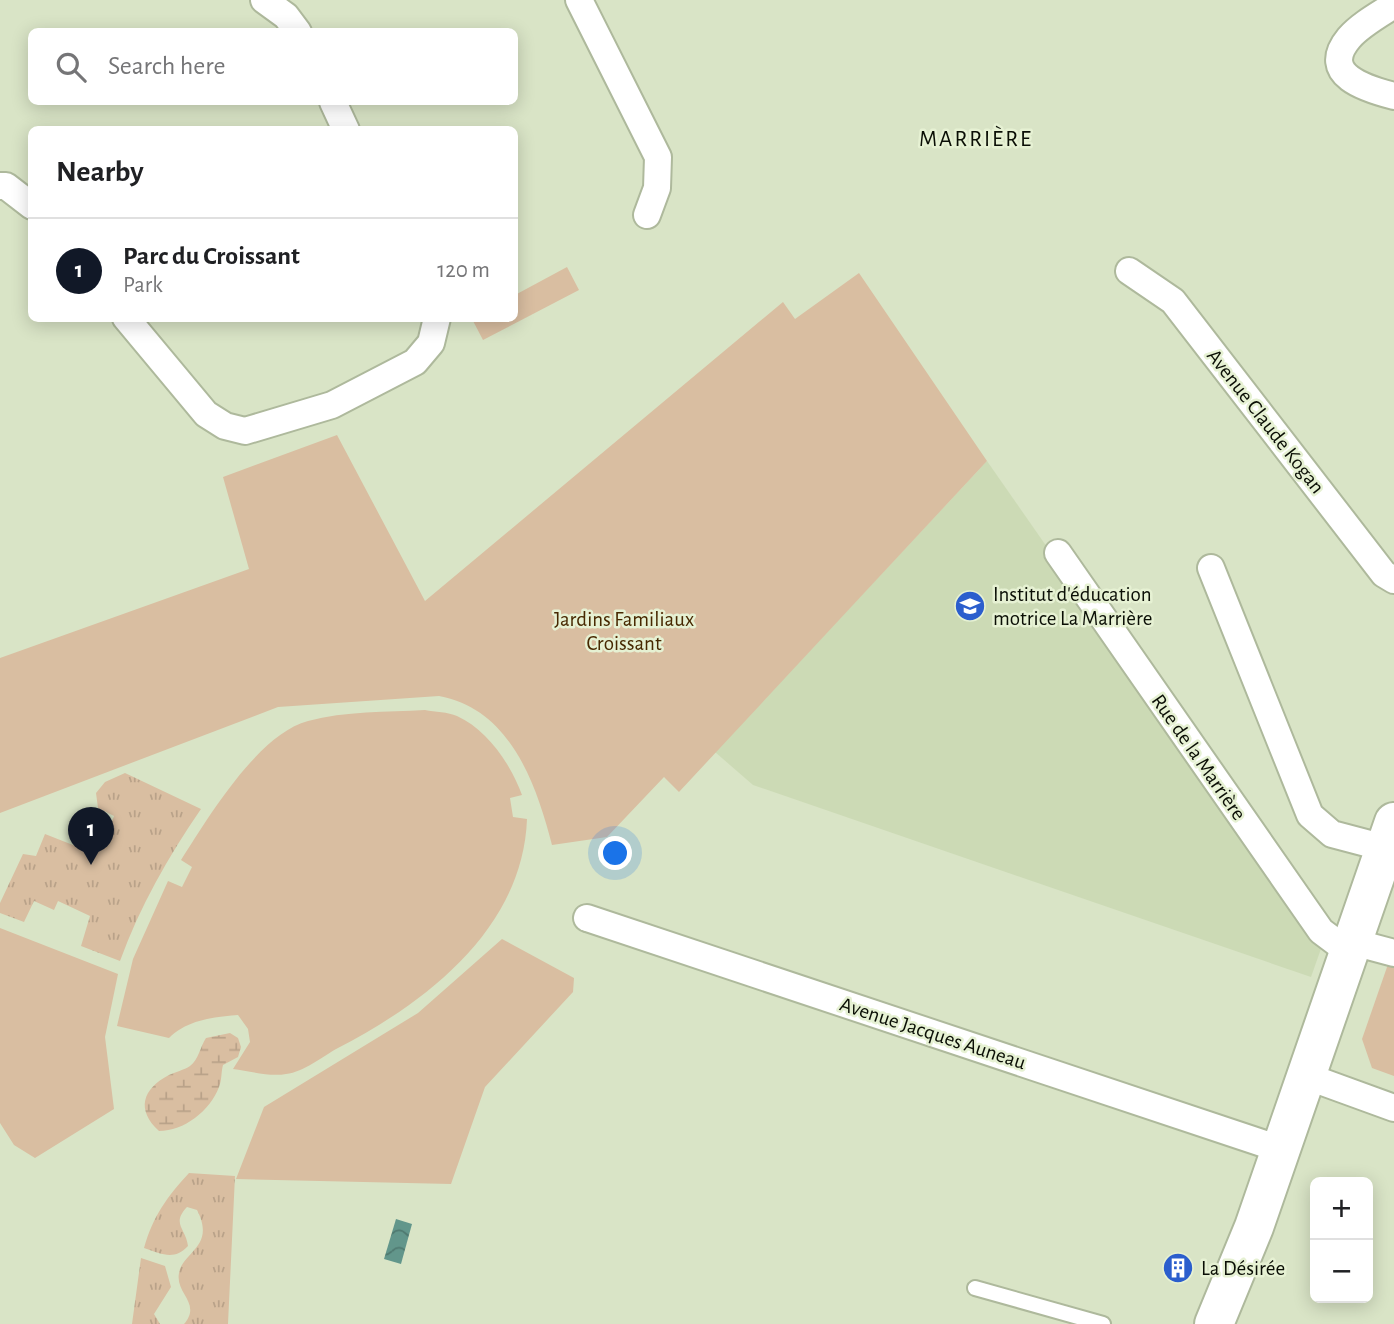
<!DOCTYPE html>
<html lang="en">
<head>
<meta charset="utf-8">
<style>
	body { margin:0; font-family:"Alegreya Sans",sans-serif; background:#f6f6f6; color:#202124 }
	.controls { position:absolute; right:21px; bottom:21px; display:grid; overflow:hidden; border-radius:10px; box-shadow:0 4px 18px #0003 }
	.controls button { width:63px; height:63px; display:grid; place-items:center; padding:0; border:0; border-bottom:2px solid #e0e0e0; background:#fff; color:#202124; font:35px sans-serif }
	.you { position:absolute; left:616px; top:854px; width:24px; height:24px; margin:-18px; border:5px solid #fff; border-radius:50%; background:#1a73e8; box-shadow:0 0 0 10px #1a73e833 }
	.badge { display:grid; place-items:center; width:46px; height:46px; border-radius:50%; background:#111827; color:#fff; font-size:23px; font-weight:700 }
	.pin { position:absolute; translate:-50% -58px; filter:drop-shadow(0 2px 4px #0008) }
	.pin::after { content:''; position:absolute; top:37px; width:24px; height:21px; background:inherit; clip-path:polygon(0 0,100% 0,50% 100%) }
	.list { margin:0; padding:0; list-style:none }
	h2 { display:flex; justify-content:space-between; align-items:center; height:91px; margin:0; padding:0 28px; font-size:30px }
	h2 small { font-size:23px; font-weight:400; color:#757577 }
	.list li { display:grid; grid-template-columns:46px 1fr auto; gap:21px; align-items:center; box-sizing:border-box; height:105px; padding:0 28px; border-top:2px solid #e0e0e0 }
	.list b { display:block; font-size:26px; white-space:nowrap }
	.list p { margin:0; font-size:23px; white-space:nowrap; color:#757577 }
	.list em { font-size:23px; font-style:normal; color:#757577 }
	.icon { flex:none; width:38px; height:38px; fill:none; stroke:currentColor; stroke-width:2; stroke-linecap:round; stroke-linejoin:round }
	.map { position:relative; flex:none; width:1394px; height:1324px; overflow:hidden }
	.search { position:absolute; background:#fff; box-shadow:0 4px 18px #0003; left:28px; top:28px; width:490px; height:77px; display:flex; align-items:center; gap:18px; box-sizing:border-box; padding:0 24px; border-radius:10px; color:#757577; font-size:26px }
	.panel { position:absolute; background:#fff; box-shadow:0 4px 18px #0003; left:28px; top:126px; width:490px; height:196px; border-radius:10px }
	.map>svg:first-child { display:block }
</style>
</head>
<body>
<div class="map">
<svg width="1394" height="1324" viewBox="0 0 1394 1324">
	<defs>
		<pattern id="wetland-marsh" width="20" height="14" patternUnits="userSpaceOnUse" patternTransform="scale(1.75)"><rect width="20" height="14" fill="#d9bea1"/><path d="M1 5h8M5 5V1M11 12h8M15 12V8" fill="none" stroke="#b9a289"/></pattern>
		<pattern id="park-tufts" width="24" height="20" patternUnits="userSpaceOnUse" patternTransform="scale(1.75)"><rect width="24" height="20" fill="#d9bea1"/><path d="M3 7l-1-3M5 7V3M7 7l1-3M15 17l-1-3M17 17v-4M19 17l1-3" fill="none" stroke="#b9a289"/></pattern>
		<pattern id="water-waves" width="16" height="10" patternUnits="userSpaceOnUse" patternTransform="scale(1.75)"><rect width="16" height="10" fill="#62968b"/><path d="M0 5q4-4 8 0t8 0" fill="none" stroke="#4f7970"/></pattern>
	</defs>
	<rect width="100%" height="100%" fill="#d9e4c6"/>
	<path fill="#ccdab5" d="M987 461 1323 943 1311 977 753 785 715 752Z"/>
	<g fill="#d9bea1">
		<path d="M567 267 579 290 483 340 472 319 514 318 515 295Z"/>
		<path d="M859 273 987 461 679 792 664 777 607 837 552 845C536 783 510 709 439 696L278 707 0 813V658L249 569 223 477 337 435 425 601 783 302 795 319Z"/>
		<path d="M425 710C435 712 448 712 457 716 488 730 511 765 522 795L510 798 513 817 527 819C523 928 427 1002 338 1048 323 1056 304 1072 286 1074 270 1077 249 1071 233 1069L250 1042 248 1029 238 1015C213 1017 187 1020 169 1038L117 1026 133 959 168 881 182 887 192 867 181 860C208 818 258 734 308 721 345 711 387 712 425 710Z"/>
		<path d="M0 928 118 974 105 1037 114 1109 35 1158 14 1145 0 1123Z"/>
		<path d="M502 939 574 978 573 992 485 1087 451 1184 236 1179 264 1107 418 1013Z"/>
		<path d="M1394 947V1076L1372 1068 1362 1039Z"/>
	</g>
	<path fill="url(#wetland-marsh)" d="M230 1033 238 1038 241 1047 238 1057 223 1065C221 1072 222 1080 219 1087 210 1111 184 1131 159 1131 136 1110 142 1089 169 1075 175 1072 184 1070 190 1066 199 1059 200 1047 206 1038Z"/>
	<g fill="url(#park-tufts)">
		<path d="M125 773 201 809C168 857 140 906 120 961L81 946 90 916 58 901 54 910 34 901 24 922 0 913V903L23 854 36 856 45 834 78 847 92 816 111 824 114 816 98 808 96 793 105 782Z"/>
		<path d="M189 1173 235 1176 228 1324H184C202 1303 175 1294 179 1273 183 1251 216 1247 197 1210L187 1207C171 1224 186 1228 188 1246 174 1261 162 1254 144 1248 153 1216 167 1197 189 1173Z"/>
		<path d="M141 1258 165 1266 171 1287 154 1314 160 1324H132Z"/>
	</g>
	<path fill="url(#water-waves)" d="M396 1219 412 1224 401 1264 384 1259Z"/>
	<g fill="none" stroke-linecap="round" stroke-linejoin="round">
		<g stroke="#aeb99c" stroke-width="18">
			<path id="lane" d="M975 1288 1103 1324"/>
		</g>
		<g stroke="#aeb99c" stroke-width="30">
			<g id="street">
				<path d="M264 0 286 16 298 32"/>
				<path d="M579 0 658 157 657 188 647 215"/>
				<path d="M1394 5C1380 14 1360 25 1349 38 1318 75 1367 89 1394 96"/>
				<path d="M333 102 346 130"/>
				<path d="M0 186H6L32 206"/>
				<path d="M1129 271 1173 301 1384 574 1394 580"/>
				<path d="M126 318 206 414 225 426 245 431 332 405 415 362 431 343 437 318"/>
				<path d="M1058 553 1321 931 1349 952"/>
				<path d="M1211 568 1310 815 1332 834 1385 848"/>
				<path d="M587 918 1280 1149"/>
				<path d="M1353 942 1394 953"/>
				<path d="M1306 1076 1394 1108"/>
			</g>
		</g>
		<g stroke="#aeb99c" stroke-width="42">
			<path id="secondary" d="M1214 1324 1254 1227 1394 822"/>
		</g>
		<use href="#lane" stroke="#fff" stroke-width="14"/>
		<use href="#street" stroke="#fff" stroke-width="26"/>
		<use href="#secondary" stroke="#fff" stroke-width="38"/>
	</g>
	<defs>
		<g id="school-disc" transform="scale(1.575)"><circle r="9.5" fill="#2b5ecd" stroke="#e6f1d3"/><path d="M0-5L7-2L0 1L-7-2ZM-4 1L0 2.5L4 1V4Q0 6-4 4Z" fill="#fff"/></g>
		<g id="building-disc" transform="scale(1.575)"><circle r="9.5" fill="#2b5ecd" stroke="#e6f1d3"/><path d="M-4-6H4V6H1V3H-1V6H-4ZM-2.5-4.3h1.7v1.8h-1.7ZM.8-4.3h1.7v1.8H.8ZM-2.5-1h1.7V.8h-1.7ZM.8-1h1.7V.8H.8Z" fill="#fff"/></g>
	</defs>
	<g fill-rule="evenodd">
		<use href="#school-disc" x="970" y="606"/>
		<use href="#building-disc" x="1178" y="1268"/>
	</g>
	<g text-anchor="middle" stroke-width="5" stroke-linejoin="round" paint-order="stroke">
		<g font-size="21" fill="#0a0e05" stroke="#e6f1d3">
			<text transform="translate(1266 421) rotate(52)" y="7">Avenue Claude Kogan</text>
			<text transform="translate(1199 757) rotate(55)" y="7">Rue de la Marrière</text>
			<text transform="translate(933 1033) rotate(18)" y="7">Avenue Jacques Auneau</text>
		</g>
		<g font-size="21" fill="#0a0e05" stroke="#e6f1d3" text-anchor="start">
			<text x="993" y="601">Institut d'éducation<tspan x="993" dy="24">motrice La Marrière</tspan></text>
			<text x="1201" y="1275">La Désirée</text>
		</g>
		<g font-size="21" fill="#472800" stroke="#e6f1d3">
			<text x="624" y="626">Jardins Familiaux<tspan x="624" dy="24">Croissant</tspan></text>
		</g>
		<g font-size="23" letter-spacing="2" fill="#0a0e05" stroke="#e6f1d3">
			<text x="976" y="146">MARRIÈRE</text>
		</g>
	</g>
</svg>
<div class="controls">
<button>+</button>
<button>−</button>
</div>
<div class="you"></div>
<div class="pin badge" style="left:91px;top:865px">1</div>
<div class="search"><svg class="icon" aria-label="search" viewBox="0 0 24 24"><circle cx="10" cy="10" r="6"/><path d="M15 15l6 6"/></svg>Search here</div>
<section class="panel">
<h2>Nearby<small></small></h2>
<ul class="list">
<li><span class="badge">1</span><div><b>Parc du Croissant</b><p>Park</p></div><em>120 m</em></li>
</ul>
</section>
</div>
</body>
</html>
